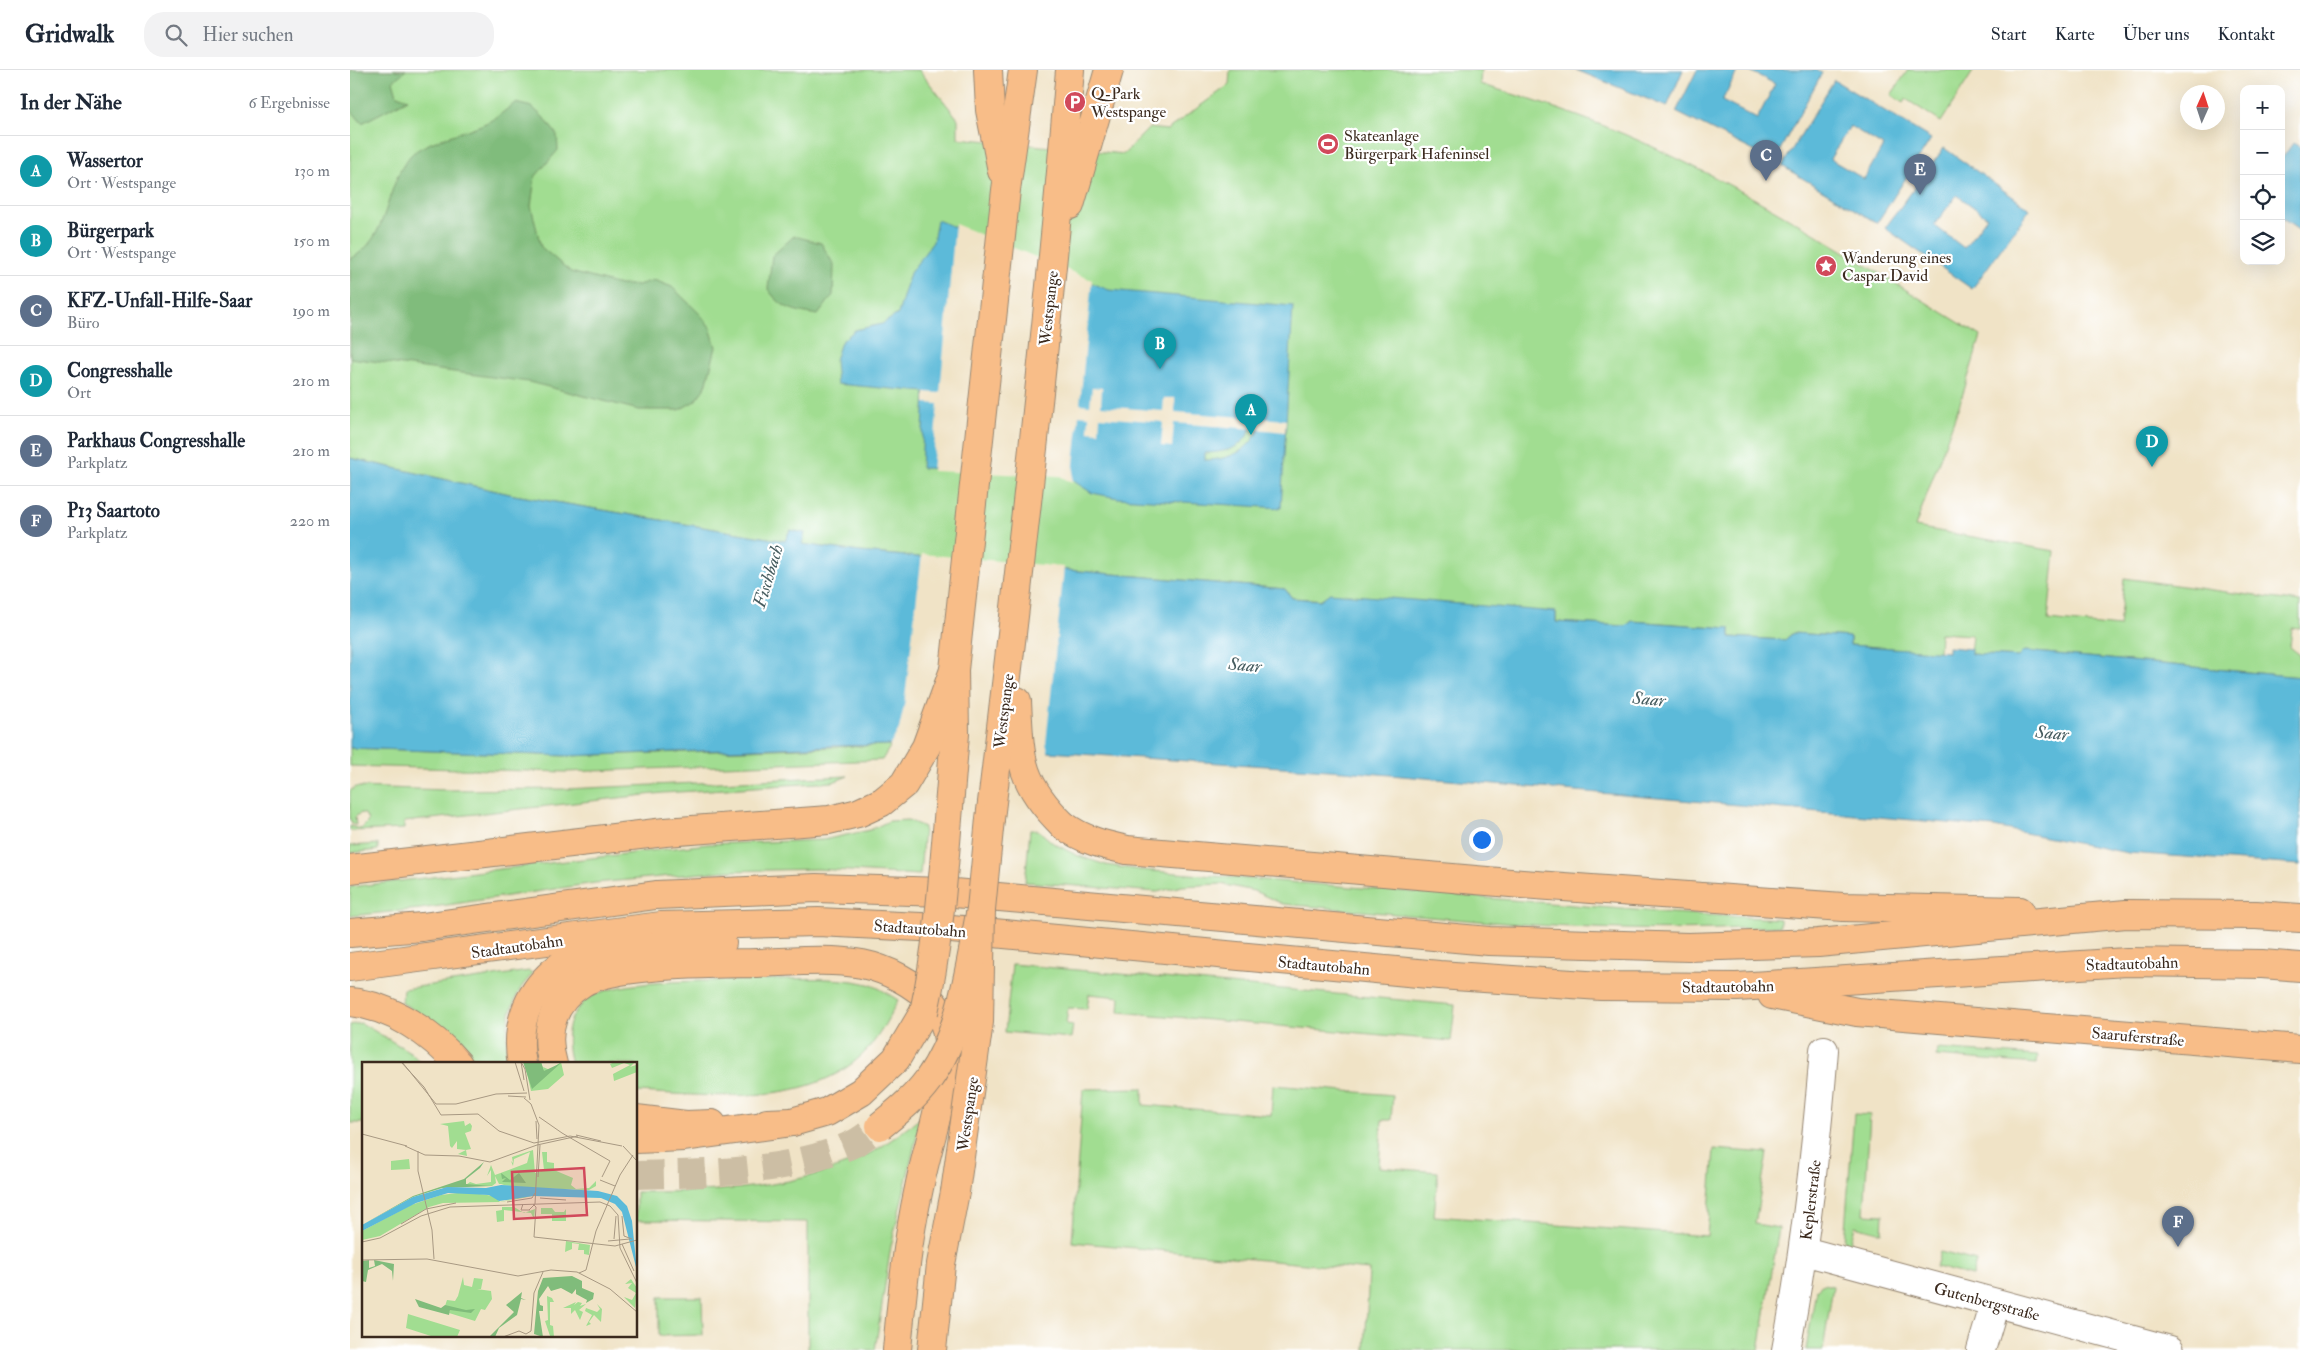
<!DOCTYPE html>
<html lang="de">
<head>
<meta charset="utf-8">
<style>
	body { margin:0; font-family:"IM FELL Double Pica",serif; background:#f2f2f3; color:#1f2937 }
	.controls { position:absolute; right:15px; top:15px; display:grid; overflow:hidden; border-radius:10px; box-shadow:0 5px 20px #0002 }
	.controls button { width:45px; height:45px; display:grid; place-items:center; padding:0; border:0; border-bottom:1px solid #e0e1e3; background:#fff; color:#1f2937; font:25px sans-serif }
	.compass { position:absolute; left:1830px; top:15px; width:45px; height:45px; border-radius:50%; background:#fff; box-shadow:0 5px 20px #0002; rotate:3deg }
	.you { position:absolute; left:1131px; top:769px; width:18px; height:18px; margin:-12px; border:4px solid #fff; border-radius:50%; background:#1a73e8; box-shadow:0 0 0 8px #1a73e833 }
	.badge { display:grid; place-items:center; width:32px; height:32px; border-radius:50%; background:#d1495b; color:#fff; font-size:16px; font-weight:700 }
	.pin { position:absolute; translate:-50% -41px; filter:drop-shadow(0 1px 2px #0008) }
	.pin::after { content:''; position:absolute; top:26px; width:18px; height:15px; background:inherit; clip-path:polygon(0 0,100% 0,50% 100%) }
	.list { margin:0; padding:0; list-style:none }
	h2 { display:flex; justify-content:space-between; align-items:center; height:65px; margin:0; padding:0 20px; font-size:21px }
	h2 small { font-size:16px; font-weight:400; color:#747a83 }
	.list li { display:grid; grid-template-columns:32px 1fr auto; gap:15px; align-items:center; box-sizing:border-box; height:70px; padding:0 20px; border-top:1px solid #e0e1e3 }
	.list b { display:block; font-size:19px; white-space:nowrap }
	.list p { margin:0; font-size:16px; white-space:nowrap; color:#747a83 }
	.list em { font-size:16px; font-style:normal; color:#747a83 }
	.icon { flex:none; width:28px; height:28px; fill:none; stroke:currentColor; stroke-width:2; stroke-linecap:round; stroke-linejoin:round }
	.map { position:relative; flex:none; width:1950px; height:1280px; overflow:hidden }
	header { display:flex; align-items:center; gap:30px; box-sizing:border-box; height:70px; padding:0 25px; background:#fff; border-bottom:1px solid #e0e1e3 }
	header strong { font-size:24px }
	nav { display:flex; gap:28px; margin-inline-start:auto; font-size:18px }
	.search { width:350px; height:45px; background:#f2f2f3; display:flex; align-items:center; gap:12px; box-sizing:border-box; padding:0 18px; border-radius:20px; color:#747a83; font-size:19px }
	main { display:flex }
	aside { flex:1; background:#fff }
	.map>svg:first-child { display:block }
</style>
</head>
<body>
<header>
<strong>Gridwalk</strong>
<div class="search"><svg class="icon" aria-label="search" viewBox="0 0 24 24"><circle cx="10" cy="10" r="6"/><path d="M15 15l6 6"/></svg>Hier suchen</div>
<nav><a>Start</a><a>Karte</a><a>Über uns</a><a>Kontakt</a></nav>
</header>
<main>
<aside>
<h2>In der Nähe<small>6 Ergebnisse</small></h2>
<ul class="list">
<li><span class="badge" style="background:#0f9aa8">A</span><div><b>Wassertor</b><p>Ort · Westspange</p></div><em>130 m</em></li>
<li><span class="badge" style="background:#0f9aa8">B</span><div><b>Bürgerpark</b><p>Ort · Westspange</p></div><em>150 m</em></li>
<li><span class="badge" style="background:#5c6f8a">C</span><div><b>KFZ-Unfall-Hilfe-Saar</b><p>Büro</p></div><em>190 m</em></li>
<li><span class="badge" style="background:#0f9aa8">D</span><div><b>Congresshalle</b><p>Ort</p></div><em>210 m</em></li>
<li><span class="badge" style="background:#5c6f8a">E</span><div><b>Parkhaus Congresshalle</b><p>Parkplatz</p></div><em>210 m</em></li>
<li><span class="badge" style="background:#5c6f8a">F</span><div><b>P13 Saartoto</b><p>Parkplatz</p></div><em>220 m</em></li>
</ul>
</aside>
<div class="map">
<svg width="1950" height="1280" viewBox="0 0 1950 1280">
	<rect width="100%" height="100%" fill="#fff"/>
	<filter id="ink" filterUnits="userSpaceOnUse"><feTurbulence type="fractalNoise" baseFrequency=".02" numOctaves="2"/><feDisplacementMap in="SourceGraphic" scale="10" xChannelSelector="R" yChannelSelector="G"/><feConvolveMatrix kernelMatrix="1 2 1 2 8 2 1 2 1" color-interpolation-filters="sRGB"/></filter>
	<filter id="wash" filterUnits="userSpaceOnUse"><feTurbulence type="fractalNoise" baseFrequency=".0096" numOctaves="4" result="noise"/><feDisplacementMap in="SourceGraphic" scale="20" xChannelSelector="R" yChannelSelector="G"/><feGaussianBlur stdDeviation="1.12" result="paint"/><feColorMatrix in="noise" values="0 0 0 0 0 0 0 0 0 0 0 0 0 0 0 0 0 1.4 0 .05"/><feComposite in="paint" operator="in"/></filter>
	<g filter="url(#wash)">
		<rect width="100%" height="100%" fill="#f0e3c6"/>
		<g fill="#a1dd91" stroke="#6e8458">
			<path d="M0 0H569L608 49V68L774 84 799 58 817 60 879 15 880 0H1131L1130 14C1196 34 1262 56 1324 87 1431 138 1530 205 1631 266L1610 333 1565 457 1705 481 1698 550 1769 557 1774 508 1950 532V559L1942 558 1940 577 1950 585V607L1674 581 1668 587 1620 584 1622 565 1590 563 1589 582 1500 575V567L1443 563 1435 570 1380 567V558L1282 551 1276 556 1206 552V542L942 528 935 519 510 482 451 474 455 463 440 460 435 471 164 425 0 388Z"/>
			<path d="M1558 0H1624L1591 52 1556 29 1553 33 1541 25Z"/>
			<path d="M541 675 532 690 216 702 0 696V678L218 686Z"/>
			<path d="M498 706 483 712 313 723 54 752V759L0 761V756L11 759 17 753 18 750 15 744 11 743 5 747 6 755 2 754 0 749V721L5 717 97 720 216 719Z"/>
			<path d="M558 750 574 757 570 805 467 799 375 801 245 813 70 839 0 846V817L358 774 473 770 520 760 539 751Z"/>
			<path d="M680 760H688L703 773 726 785 756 795 790 800 1322 843 1430 849V856C1264 868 1098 848 933 834L904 821 871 814 832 816 807 822 675 812Z"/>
			<path d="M28 774V780L0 783V776Z"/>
			<path d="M662 894 1105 935 1101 971 769 942 770 927 739 924 737 939 718 938 716 954 723 955 721 968 655 962Z"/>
			<path d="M179 901 182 903C180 909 174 912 171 918 157 942 154 967 158 994H128C102 966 84 952 52 933L53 919Z"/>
			<path d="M387 910C424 910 483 905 518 914 529 917 538 924 548 930 536 953 525 976 504 992 449 1037 353 1025 286 1022V994L221 993C214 969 216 944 239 928 267 909 351 912 387 910Z"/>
			<path d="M11 953 60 982 72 994H14V1053H0V955Z"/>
			<path d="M1587 979 1688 986 1687 994 1586 986Z"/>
			<path d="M923 1015 1043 1025 1041 1050H1032L1029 1097 1088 1102 1084 1146 1357 1166 1364 1079 1417 1083 1405 1154 1429 1158 1409 1280H1015L1019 1200 722 1172 733 1019 793 1018V1035L921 1045Z"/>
			<path d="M1504 1044 1520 1045 1514 1144 1533 1145 1532 1163 1505 1156 1500 1174 1494 1172Z"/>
			<path d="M571 1048 541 1176 525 1280H458V1152L286 1150V1122C366 1122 452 1120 524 1081 540 1072 555 1059 571 1048Z"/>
			<path d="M1590 1182 1626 1191 1622 1206 1586 1197Z"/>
			<path d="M1473 1214 1483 1216 1473 1280H1456L1466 1220Z"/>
			<path d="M309 1227H352L353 1265 309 1266Z"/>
		</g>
		<g fill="#80bc7b" stroke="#5e734c">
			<path d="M0 0H56L43 11 47 25 58 29 12 53 0 39Z"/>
			<path d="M165 33 182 37 195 49 207 65 208 80 185 107 181 136 191 177 221 202 270 215H288L304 210 322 217 350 244 360 257 366 277 356 316 345 331 329 340H289L179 312 0 288V189C41 168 33 118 60 86 73 71 121 61 140 51 149 46 157 39 165 33Z"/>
			<path d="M444 166 471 173 484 195 483 225 468 245C445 241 432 240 418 219L422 186Z"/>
		</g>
		<g fill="#5bbad9" stroke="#4b727c" fill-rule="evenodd">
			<path d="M1226 0H1333L1317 37Z"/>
			<path d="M1347 0H1388L1372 31 1407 49 1425 14 1398 0H1466L1472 3 1424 91 1326 42Z"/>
			<path d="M1484 10 1581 69 1527 153 1432 96ZM1500 56 1533 76 1514 109 1480 89Z"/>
			<path d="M1943 73 1950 77V161L1931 148V90Z"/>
			<path d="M1594 78 1680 139 1622 219 1535 158ZM1607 125 1637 147 1614 178 1584 155Z"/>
			<path d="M587 150 759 220 943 236 931 438 768 428 742 423 711 403 571 398 575 322 487 314 485 290 491 272 505 260 532 254 548 244 560 203 583 172ZM907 332H913C912 340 912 352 909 359 899 382 877 390 855 390V383C894 382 902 367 907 332Z"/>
			<path d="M0 388 164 425 435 471 440 460 455 463 452 474 510 482 935 519 942 528 970 530 980 523 1206 542V552L1276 556 1282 551 1380 558V567L1435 570 1443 563 1500 567V575L1598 582V577L1621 579V584L1668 587 1674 581 1950 607V795L1778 783 1644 757 994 701 620 677 541 675 484 676 218 686 0 678Z"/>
		</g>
		<g fill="#f0e3c6">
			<path d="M605 154 742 210 730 334 740 335 742 317 752 318 751 336 813 341 814 328H825V342L907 348 905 359 824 353 822 377 811 376 813 352 750 347 749 362 738 361 739 346 729 345 722 413 710 406 582 401 588 334 575 333V322L590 323Z"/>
			<path d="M908 348 936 350 935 362 906 359Z"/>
			<path d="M572 484 714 497 696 673 699 685 539 677 549 659 554 636Z"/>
		</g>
	</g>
	<g filter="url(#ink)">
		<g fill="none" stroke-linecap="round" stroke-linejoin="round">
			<path stroke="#ccbea4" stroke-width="28" stroke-dasharray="28 14" stroke-linecap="butt" d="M286 1105C359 1103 438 1104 505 1073 514 1068 522 1061 530 1056"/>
			<g stroke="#968672" stroke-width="30">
				<g id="minor">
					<path d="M1454 1181 1820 1280"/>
					<path d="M1436 1280C1455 1180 1466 1081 1474 980"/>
					<path d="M1631 1280 1645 1233"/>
				</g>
			</g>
			<g stroke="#968672" stroke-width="30">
				<g id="major">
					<path d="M638 0 640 40 652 101"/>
					<path d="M720 135 759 0"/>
					<path d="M667 631C670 689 669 712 713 755"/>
					<path d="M599 737 605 664 604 600 656 120 673 0"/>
					<path d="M640 749C670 500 699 250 720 0"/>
					<path d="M1625 952 1950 979"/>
					<path d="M203 994C193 961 203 931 232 913 264 893 366 894 406 893 441 892 478 888 512 894 537 899 566 914 583 933 595 947 600 969 598 986 593 1031 578 1074 569 1118 557 1172 552 1226 547 1280"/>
					<path d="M286 1049 336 1055 362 1054"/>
					<path d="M417 1053 442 1052 477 1042 511 1022 546 989 574 942"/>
					<path d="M582 1280 591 1194 605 1122"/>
				</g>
			</g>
			<g stroke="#968672" stroke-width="30">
				<g id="highway">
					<path d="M713 755C733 770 754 775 777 780L1172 814 1493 837 1670 841"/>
					<path d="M0 799 315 762 479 750 508 743 532 732 554 714 576 677 604 600"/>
					<path d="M0 863 72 857 306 825 466 818 593 822 1139 871 1338 877 1468 873 1776 844 1906 845 1950 848"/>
					<path d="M0 897 311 856 468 852 591 858 1089 905 1251 916 1387 917 1777 892 1912 894 1950 897"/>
					<path d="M1422 925 1507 942 1625 952"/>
					<path d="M0 932C41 936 82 963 108 994"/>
					<path d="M172 994C165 958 176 925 204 901 208 898 212 894 216 892 251 875 332 875 372 873"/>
					<path d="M286 1069 334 1067 442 1052"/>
				</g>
			</g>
			<use href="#minor" stroke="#fff" stroke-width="28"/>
			<use href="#major" stroke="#f8bd88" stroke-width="28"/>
			<use href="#highway" stroke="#f8bd88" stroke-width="28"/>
			<g stroke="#968672" stroke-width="30" stroke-linecap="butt">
				<g id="major-bridge">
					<path d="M574 942C589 874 593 806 599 737"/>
					<path d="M605 1122 629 952 631 839 640 749"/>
				</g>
			</g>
			<g stroke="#968672" stroke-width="30" stroke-linecap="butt">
				<path id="highway-bridge" d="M530 1056C547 1042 565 1028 578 1010 613 961 619 897 631 839"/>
			</g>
			<use href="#major-bridge" stroke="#f8bd88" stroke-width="28"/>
			<use href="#highway-bridge" stroke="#f8bd88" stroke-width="28"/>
		</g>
	</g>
	<defs>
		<g id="parking-disc" transform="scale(1.125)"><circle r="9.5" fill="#d1495b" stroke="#fff"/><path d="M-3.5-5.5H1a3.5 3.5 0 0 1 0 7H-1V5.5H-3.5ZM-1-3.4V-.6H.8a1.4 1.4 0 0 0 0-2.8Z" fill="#fff"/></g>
		<g id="stadium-disc" transform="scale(1.125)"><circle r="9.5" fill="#d1495b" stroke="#fff"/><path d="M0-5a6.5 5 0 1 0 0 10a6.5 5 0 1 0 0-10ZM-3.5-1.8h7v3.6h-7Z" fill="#fff"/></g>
		<g id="sight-disc" transform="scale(1.125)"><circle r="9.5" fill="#d1495b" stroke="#fff"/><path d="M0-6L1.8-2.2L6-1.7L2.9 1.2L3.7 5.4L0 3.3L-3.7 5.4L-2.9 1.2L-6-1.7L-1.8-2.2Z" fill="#fff"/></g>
	</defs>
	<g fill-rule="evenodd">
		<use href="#parking-disc" x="725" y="32"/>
		<use href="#stadium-disc" x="978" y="74"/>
		<use href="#sight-disc" x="1476" y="196"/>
	</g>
	<g text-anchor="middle" stroke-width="4.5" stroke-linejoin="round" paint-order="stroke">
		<g font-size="16" fill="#3b2a1e" stroke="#fff" text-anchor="start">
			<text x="741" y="29">Q-Park<tspan x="741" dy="18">Westspange</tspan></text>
			<text x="994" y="71">Skateanlage<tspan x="994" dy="18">Bürgerpark Hafeninsel</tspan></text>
			<text x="1492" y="193">Wanderung eines<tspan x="1492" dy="18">Caspar David</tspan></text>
		</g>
		<g font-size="16" fill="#3b2a1e" stroke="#fff">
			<text transform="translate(698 238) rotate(-84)" y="6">Westspange</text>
			<text transform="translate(653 641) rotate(-83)" y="6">Westspange</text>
			<text transform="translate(570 858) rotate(4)" y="6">Stadtautobahn</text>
			<text transform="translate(167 876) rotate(-8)" y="6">Stadtautobahn</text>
			<text transform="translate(1782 893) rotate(-2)" y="6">Stadtautobahn</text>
			<text transform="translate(974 895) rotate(5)" y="6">Stadtautobahn</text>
			<text transform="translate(1378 916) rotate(-1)" y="6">Stadtautobahn</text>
			<text transform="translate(1788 966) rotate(5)" y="6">Saaruferstraße</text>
			<text transform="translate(617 1044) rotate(-82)" y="6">Westspange</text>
			<text transform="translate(1460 1130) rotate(-83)" y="6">Keplerstraße</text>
			<text transform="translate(1637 1231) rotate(15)" y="6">Gutenbergstraße</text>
		</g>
		<g font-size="18" font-style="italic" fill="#465c5f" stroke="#fff">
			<text transform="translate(418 506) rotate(-73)" y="6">Fischbach</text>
			<text transform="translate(895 595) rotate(5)" y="6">Saar</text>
			<text transform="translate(1299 629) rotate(5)" y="6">Saar</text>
			<text transform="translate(1702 663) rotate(5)" y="6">Saar</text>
		</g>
	</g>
	<g transform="translate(12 992)">
		<rect width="275" height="275" fill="#f0e3c6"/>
		<path d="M179 0 182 9 181 5 188 8 199 0 202 13 186 27 169 29 164 7ZM253 0H273L268 5 274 3 275 10 252 19 251 12 268 3 262 1 250 6 248 2ZM102 59 103 64 108 61 110 64 109 69 103 71 109 87 104 88 105 94 96 92 104 88 95 87V79L90 86 88 84 86 64 78 62ZM171 88 173 111 182 108 180 90H185V100L192 101V108L211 116 209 123 214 127 227 126 234 119V124L227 128 170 126 139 123 142 122H137L133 114 134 121 130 124 104 123 108 120 114 122 129 120V108L125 114 129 103 133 113 165 101 168 90 152 97 151 104 149 99 151 101 150 95ZM47 97 48 107 29 108V99ZM103 130 132 134 138 140 156 136 143 138 149 135 171 134 139 140 81 141 67 145 18 174 0 178V169L49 143 79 133ZM140 145H152L162 151 173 147 172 157 169 151 142 148V159L135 160 134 149 140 148ZM179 146H190L193 150H202L204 147V159H190V152H179ZM204 179 228 183 227 193 222 192V188H216L217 182 210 181V187L203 190ZM101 215 102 223 110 225 112 216 121 217 119 227H115L129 229 130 237 123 248 119 247 113 259 87 251 88 248 82 247 85 238 93 239 96 234ZM269 217 275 226 273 246 262 235 270 238 274 231 266 226 270 221 263 222ZM185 234 190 236 192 240H188V263L191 264 192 275 188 274 183 259 186 258ZM214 240 212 243 216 240 220 241 218 244 224 242 217 248 221 250 218 258 213 248 209 252V246H201ZM235 242 240 247 239 260 232 253 227 260 229 262 224 264 230 253 223 249 224 246 235 250 238 247ZM46 252 98 268 95 275H72L44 266Z" fill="#a1dd91"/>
		<path d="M161 0H179L182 9 199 1 170 27ZM122 100 118 106 104 117V122L130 124 80 126 51 135 0 163 51 134 102 117ZM139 111 148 118 157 111 164 121 140 120 144 116 140 117ZM7 198V206L13 204 12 198 32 202 31 219 30 209 20 202 6 208 4 220 0 219V199ZM210 214 220 219V226L232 231 231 237 224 241 225 238 214 232V227L210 232 199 226 189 229 186 224 177 237 178 243 181 244V249H177L181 275 172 272 176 229 181 216ZM160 230 159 236 164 238 159 237 155 253 137 266 133 275 128 274 152 250 144 243ZM53 237 79 246 83 243 104 248 113 247 109 251 88 248 87 253 57 245Z" fill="#80bc7b"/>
		<path d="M139 123 236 129 255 134 265 144 270 159 275 209 260 150 253 142 239 136 171 134 137 139 127 133 86 131 54 141 0 169V163L51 135 85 125 124 126Z" fill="#5bbad9"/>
		<path fill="none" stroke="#a89983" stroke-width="1" d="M39 0 62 25 79 53 116 52 137 69 172 81 208 74 260 84M40 0 74 42H94L134 32 165 31M153 0 162 29M159 0 163 7 168 38M159 0 162 18M146 34 164 35M162 36 169 42 177 63 173 142 167 148M177 55 200 71M174 59 175 77M200 71 248 99 240 115M0 72 45 84M214 73 239 79M43 84 63 93 97 94 128 100 175 83 216 74M261 84 275 99M56 89V109L70 168 72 197M176 115 178 83M238 118 253 124M178 136 204 138M145 140 170 136 173 131M161 142 159 148H168M171 142 174 145 172 175M260 154 262 174 270 177M39 162 64 147 94 141M234 169 258 113 271 93M172 175 253 184 275 178M252 177 254 154M246 179 268 177M0 180 18 176 59 154 88 145 238 140 248 144 256 153 258 186 275 221M260 182 272 209M65 197 156 214 189 208 215 210 248 227 275 250M0 198 65 197M217 211 224 208 234 169M141 275 157 269 164 272 169 269 172 231 181 210"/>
		<path fill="#d1495b" fill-opacity="0.15" stroke="#d1495b" stroke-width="2.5" d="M222 106 225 153 152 157 150 110Z"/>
		<rect width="275" height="275" fill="none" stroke="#3b2a1e" stroke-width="2.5"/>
	</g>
</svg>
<div class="controls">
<button>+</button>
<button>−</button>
<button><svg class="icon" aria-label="locate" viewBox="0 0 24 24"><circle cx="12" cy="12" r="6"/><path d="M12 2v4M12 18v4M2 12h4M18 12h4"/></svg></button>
<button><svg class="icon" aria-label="layers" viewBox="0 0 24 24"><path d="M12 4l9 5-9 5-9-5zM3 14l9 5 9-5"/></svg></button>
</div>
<svg class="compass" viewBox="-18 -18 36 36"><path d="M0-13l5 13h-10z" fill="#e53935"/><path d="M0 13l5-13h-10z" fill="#747a83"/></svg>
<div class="you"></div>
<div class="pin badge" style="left:901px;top:365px;background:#0f9aa8">A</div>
<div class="pin badge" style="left:810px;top:299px;background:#0f9aa8">B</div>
<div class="pin badge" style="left:1416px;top:111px;background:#5c6f8a">C</div>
<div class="pin badge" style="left:1802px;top:397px;background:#0f9aa8">D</div>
<div class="pin badge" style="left:1570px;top:125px;background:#5c6f8a">E</div>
<div class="pin badge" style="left:1828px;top:1177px;background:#5c6f8a">F</div>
</div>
</main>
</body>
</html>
